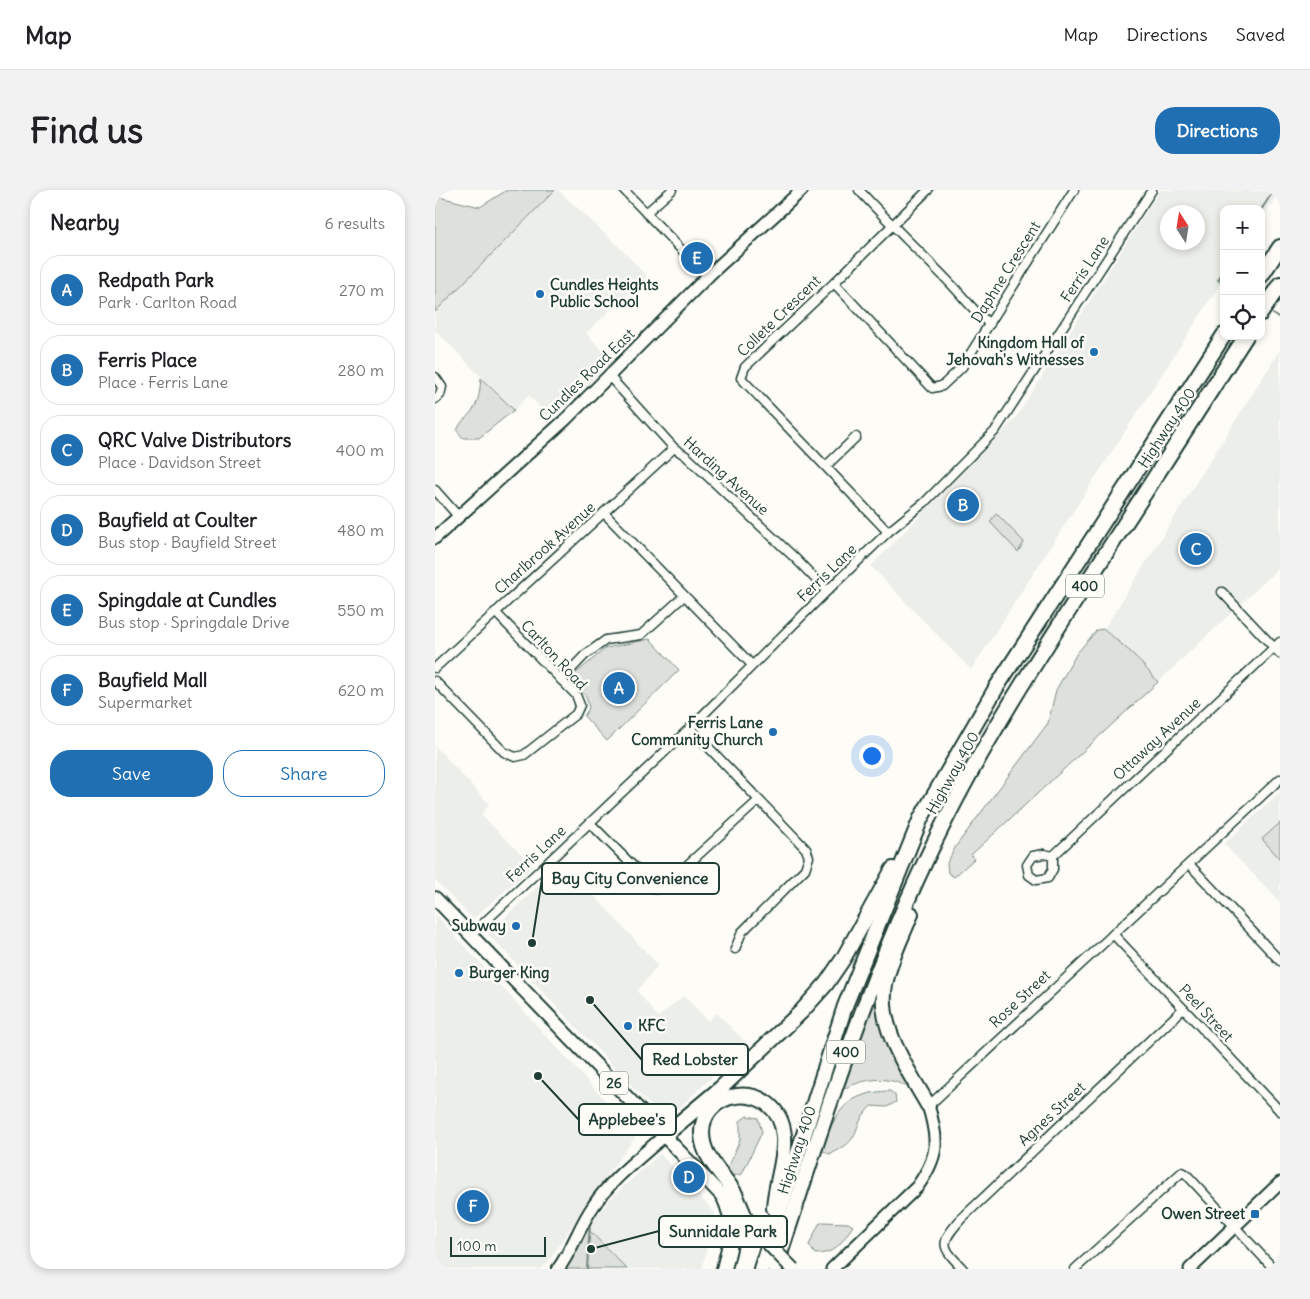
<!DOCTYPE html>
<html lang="en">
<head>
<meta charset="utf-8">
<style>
	body { margin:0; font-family:Delius,sans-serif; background:#f2f2f2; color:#202124 }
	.controls { position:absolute; right:15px; top:15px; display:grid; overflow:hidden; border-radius:10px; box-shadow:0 2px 8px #0003 }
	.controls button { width:45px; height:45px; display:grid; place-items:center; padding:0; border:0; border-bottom:1px solid #e0e0e0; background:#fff; color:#202124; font:25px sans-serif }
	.compass { position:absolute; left:725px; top:15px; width:45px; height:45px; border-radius:50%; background:#fff; box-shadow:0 2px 8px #0003; rotate:348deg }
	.scale { position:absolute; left:15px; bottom:12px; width:96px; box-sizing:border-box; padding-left:5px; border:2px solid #1f3d34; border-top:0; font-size:14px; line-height:18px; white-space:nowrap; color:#1f3d34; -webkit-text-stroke:4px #fdfcf7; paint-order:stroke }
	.you { position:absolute; left:436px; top:565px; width:18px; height:18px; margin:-12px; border:4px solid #fff; border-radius:50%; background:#1a73e8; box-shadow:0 0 0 8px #1a73e833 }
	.badge { display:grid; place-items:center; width:32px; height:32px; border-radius:50%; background:#1f6fb2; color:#fff; font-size:16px; font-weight:700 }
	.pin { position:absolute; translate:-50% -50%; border:2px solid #fff; box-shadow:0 1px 5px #0006 }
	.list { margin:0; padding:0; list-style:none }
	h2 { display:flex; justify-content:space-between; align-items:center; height:65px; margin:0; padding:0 20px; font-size:21px }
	h2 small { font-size:16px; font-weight:400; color:#757577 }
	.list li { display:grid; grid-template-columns:32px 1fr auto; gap:15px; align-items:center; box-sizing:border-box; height:70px; margin:0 10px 10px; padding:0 10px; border:1px solid #e0e0e0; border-radius:20px }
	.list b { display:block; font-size:19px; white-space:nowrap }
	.list p { margin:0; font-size:16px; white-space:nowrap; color:#757577 }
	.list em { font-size:16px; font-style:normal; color:#757577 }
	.actions { display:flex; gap:10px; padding:15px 20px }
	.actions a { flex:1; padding:11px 0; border:1px solid #1f6fb2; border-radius:20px; text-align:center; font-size:18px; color:#1f6fb2 }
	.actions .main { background:#1f6fb2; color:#fff }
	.icon { flex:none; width:28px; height:28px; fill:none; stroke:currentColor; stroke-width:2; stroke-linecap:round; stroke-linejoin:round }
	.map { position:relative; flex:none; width:845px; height:1079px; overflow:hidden; border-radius:20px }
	header { display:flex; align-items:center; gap:30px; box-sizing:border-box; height:70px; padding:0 25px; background:#fff; border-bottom:1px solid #e0e0e0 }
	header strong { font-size:24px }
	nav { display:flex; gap:28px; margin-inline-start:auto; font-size:18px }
	.intro { display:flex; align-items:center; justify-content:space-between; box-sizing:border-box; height:120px; padding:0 30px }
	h1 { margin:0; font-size:35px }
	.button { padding:12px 22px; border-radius:20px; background:#1f6fb2; color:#fff; font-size:18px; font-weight:700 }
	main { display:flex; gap:30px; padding:0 30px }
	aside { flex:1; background:#fff; border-radius:20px; box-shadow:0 2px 8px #0003 }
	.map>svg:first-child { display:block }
</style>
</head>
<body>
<header>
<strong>Map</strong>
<nav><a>Map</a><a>Directions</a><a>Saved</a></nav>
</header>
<div class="intro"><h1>Find us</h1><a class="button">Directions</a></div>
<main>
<aside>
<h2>Nearby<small>6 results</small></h2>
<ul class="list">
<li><span class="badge">A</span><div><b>Redpath Park</b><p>Park · Carlton Road</p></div><em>270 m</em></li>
<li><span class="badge">B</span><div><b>Ferris Place</b><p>Place · Ferris Lane</p></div><em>280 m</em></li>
<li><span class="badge">C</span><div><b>QRC Valve Distributors</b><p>Place · Davidson Street</p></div><em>400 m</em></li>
<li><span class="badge">D</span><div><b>Bayfield at Coulter</b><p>Bus stop · Bayfield Street</p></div><em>480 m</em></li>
<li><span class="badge">E</span><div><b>Spingdale at Cundles</b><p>Bus stop · Springdale Drive</p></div><em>550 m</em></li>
<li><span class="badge">F</span><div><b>Bayfield Mall</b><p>Supermarket</p></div><em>620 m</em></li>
</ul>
<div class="actions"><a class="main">Save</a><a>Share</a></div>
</aside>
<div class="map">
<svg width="845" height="1079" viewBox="0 0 845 1079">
	<rect width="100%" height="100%" fill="#fdfcf7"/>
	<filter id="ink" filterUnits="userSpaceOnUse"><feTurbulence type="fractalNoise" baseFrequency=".02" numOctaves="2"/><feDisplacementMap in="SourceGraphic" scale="10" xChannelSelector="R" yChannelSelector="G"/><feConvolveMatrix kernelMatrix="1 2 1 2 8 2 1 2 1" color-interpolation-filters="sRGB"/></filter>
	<g filter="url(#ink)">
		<g fill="#eceee9" fill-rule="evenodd">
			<path d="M120 0H123L181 54 212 86 151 143 177 171 116 230 94 205 79 220 0 140V122Z"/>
			<path d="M725 0 845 1 826 30V19H789V88L536 480 436 376 580 229ZM732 22H762V52H732Z"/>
			<path d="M845 160V377L723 492 699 465 669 439Z"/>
			<path d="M0 556 54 614 46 625 98 676 38 729 0 690Z"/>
			<path d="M845 602V712L789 654Z"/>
			<path d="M128 672 223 775 202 801 223 827 249 806 273 831 282 823 312 854 230 931 53 744Z"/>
			<path d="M0 724 202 945 157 1005 115 1069 106 1079H0Z"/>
			<path d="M225 964 280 1023 267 1079H192L152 1038 178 1006Z"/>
		</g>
		<g fill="#dde0db" stroke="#7e8e88">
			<path d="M72 0H120L0 122V6L45 17Z"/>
			<path d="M46 188 79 220 44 248H28L22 241C26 230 31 229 37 221 44 213 45 198 46 188Z"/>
			<path d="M561 323 589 352 583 362 555 332Z"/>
			<path d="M669 439 699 465 723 492 536 665 539 669 519 687 513 683 512 673 521 656 613 533 621 500 642 463 662 440Z"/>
			<path d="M215 449 244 480 172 551 149 526 154 518 151 506 133 490 171 458Z"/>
			<path d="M845 633V669L827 649Z"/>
			<path d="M444 799 479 901C455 885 434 887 408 899Z"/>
			<path d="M455 901 460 905 461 912 452 917 436 916C414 938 430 950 394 964L387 960C400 921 412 902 455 901Z"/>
			<path d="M312 926 323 928 327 942 307 984 297 986 292 980 305 950V931Z"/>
			<path d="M388 1032 413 1033 418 1036C406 1052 402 1064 380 1064L374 1055 384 1034Z"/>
			<path d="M152 1038 192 1079H127Z"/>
		</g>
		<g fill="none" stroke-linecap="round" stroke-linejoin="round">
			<g stroke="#75877f" stroke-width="2">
				<path d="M826 20 839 0"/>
				<path d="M789 80 783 90 789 94"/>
				<path d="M838 124 845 128"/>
				<path d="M152 1079 155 1033"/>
			</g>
			<g stroke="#1f3d34" stroke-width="11">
				<g id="street">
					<path d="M189 0 267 81 274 85"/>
					<path d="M424 0C453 32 484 61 514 92 528 106 539 122 555 134"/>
					<path d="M211 23 237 0"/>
					<path d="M399 93 497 198 507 196 527 177 639 0"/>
					<path d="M174 186 239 258 251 266 361 369 392 401"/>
					<path d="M0 187 7 197 5 205 0 209"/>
					<path d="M391 276 421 247"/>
					<path d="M0 300 23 326"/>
					<path d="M169 323 317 475"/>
					<path d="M453 342 306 188 310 177 399 93 493 0"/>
					<path d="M787 402 845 464"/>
					<path d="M0 478 239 258"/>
					<path d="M126 490 150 465 171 450 206 445 249 406"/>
					<path d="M0 491 69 562 80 567 89 565 141 524 145 515 141 505 60 422"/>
					<path d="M255 538 371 659 374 667 370 679 307 742 300 759"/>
					<path d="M155 633 221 699 230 695 324 610"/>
					<path d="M618 666 609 664 598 666 592 675 594 685 601 690 613 688 618 679V666L845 452"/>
					<path d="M754 674 845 771"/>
					<path d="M678 744 845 921"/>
					<path d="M36 745 255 538 392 401 453 342 489 313 560 241 717 0"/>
					<path d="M493 915 501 909C615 802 731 696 845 589"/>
					<path d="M528 1079C506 1056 504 1054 526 1029L748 819"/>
					<path d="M640 1079 747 982 751 984 839 1079"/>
				</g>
			</g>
			<g stroke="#1f3d34" stroke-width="15">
				<g id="secondary">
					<path d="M0 348 130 230 274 85 367 0"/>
					<path d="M123 1079C138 1059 144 1036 159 1015 177 988 206 967 230 945"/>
					<path d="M397 1079 482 997C504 966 504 951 493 915"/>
					<path d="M755 1079 845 993"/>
				</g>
			</g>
			<g stroke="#1f3d34" stroke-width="16">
				<path id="primary" d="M0 708 295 1014"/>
			</g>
			<g stroke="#1f3d34" stroke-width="18">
				<g id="highway">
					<path d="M826 86 845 57"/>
					<path d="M826 123 845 94"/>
					<path d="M476 724C467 747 454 771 450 795 442 837 473 880 493 915"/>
					<path d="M230 945 286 898 366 822 391 794 408 769 458 679"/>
					<path d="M289 1007C302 1035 296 1050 289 1079"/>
					<path d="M312 1032C308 1023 304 1013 300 1004 290 986 272 972 268 952 257 898 343 885 349 946 351 970 340 994 339 1018"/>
					<path d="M326 1079 410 816 486 628 561 498 789 145"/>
					<path d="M340 1079C388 933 433 787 501 649 547 554 605 465 662 377 712 300 761 223 811 146"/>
				</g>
			</g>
			<use href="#street" stroke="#fdfcf7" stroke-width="8"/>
			<use href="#secondary" stroke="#fdfcf7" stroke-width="11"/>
			<use href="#primary" stroke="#fdfcf7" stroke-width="12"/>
			<use href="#highway" stroke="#fdfcf7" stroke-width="14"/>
			<g stroke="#1f3d34" stroke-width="16" stroke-linecap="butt">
				<path id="primary-bridge" d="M312 1032 358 1079"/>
			</g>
			<use href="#primary-bridge" stroke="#fdfcf7" stroke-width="12"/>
		</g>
	</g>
	<g fill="#1f6fb2" stroke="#fdfcf7" stroke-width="2">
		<circle cx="105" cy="104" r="5"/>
		<circle cx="659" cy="162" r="5"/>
		<circle cx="338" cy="542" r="5"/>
		<circle cx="81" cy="736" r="5"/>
		<circle cx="24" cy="783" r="5"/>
		<circle cx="193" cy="836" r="5"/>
		<rect x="815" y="1019" width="10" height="10" rx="2.5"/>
	</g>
	<g text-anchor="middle" stroke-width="5" stroke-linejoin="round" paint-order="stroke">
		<g fill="#fdfcf7" stroke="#62766e" stroke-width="1">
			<rect x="631" y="384.5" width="38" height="23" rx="4"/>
			<rect x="392" y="850.5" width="38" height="23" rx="4"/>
			<rect x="165" y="881.5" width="28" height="23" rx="4"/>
		</g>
		<g font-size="14" font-weight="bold" fill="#1f3d34">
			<text x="650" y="401">400</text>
			<text x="411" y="867">400</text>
			<text x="179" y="898">26</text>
		</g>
		<g font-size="15" fill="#1f3d34" stroke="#fdfcf7">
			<text transform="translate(650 79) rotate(-57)" y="5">Ferris Lane</text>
			<text transform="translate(571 82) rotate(-58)" y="5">Daphne Crescent</text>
			<text transform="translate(344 126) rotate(-44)" y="5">Collete Crescent</text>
			<text transform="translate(152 185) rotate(-44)" y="5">Cundles Road East</text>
			<text transform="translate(732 238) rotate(-57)" y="5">Highway 400</text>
			<text transform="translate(291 286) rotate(42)" y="5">Harding Avenue</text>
			<text transform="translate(110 358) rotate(-42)" y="5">Charlbrook Avenue</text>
			<text transform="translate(392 383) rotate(-44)" y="5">Ferris Lane</text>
			<text transform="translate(119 465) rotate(47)" y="5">Carlton Road</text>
			<text transform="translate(722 549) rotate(-43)" y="5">Ottaway Avenue</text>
			<text transform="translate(518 583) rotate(-61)" y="5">Highway 400</text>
			<text transform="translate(101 664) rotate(-43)" y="5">Ferris Lane</text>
			<text transform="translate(585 809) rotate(-43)" y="5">Rose Street</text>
			<text transform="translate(771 823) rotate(47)" y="5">Peel Street</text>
			<text transform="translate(617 924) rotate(-43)" y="5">Agnes Street</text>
			<text transform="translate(362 960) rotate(-72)" y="5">Highway 400</text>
		</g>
		<g font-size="15" font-weight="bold" fill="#1f3d34" stroke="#fdfcf7" text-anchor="end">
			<text x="115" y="100" text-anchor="start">Cundles Heights<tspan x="115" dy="17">Public School</tspan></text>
			<text x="649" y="158">Kingdom Hall of<tspan x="649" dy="17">Jehovah's Witnesses</tspan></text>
			<text x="328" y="538">Ferris Lane<tspan x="328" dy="17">Community Church</tspan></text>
			<text x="71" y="741">Subway</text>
			<text x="34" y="788" text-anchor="start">Burger King</text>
			<text x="203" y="841" text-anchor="start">KFC</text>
			<text x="810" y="1029">Owen Street</text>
		</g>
	</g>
	<path fill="none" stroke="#1f3d34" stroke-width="2" d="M97 753L107 689M155 810L207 870M103 886L144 930M156 1059L224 1041"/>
	<g fill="#1f3d34" stroke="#fdfcf7" stroke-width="2">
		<circle cx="97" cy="753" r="5"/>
		<circle cx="155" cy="810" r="5"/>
		<circle cx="103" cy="886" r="5"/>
		<circle cx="156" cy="1059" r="5"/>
	</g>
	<g fill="#fdfcf7" stroke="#1f3d34" stroke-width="2">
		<rect x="107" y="673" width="177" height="31" rx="5"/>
		<rect x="207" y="854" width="106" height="31" rx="5"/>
		<rect x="144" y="914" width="97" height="31" rx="5"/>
		<rect x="224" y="1026" width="128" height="31" rx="5"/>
	</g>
	<g font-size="16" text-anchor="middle" font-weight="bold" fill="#1f3d34">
		<text x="195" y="694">Bay City Convenience</text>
		<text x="260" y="875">Red Lobster</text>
		<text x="192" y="935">Applebee's</text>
		<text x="288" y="1047">Sunnidale Park</text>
	</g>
</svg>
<div class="controls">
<button>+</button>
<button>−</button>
<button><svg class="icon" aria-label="locate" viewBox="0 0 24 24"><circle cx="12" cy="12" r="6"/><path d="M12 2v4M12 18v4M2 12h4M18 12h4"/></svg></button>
</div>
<svg class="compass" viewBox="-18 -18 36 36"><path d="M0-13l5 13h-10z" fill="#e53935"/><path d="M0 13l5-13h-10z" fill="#757577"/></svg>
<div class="scale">100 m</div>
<div class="you"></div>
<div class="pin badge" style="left:184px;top:498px">A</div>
<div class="pin badge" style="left:528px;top:315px">B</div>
<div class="pin badge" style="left:761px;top:359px">C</div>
<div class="pin badge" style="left:254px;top:987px">D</div>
<div class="pin badge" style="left:262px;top:68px">E</div>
<div class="pin badge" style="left:38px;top:1016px">F</div>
</div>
</main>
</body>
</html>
